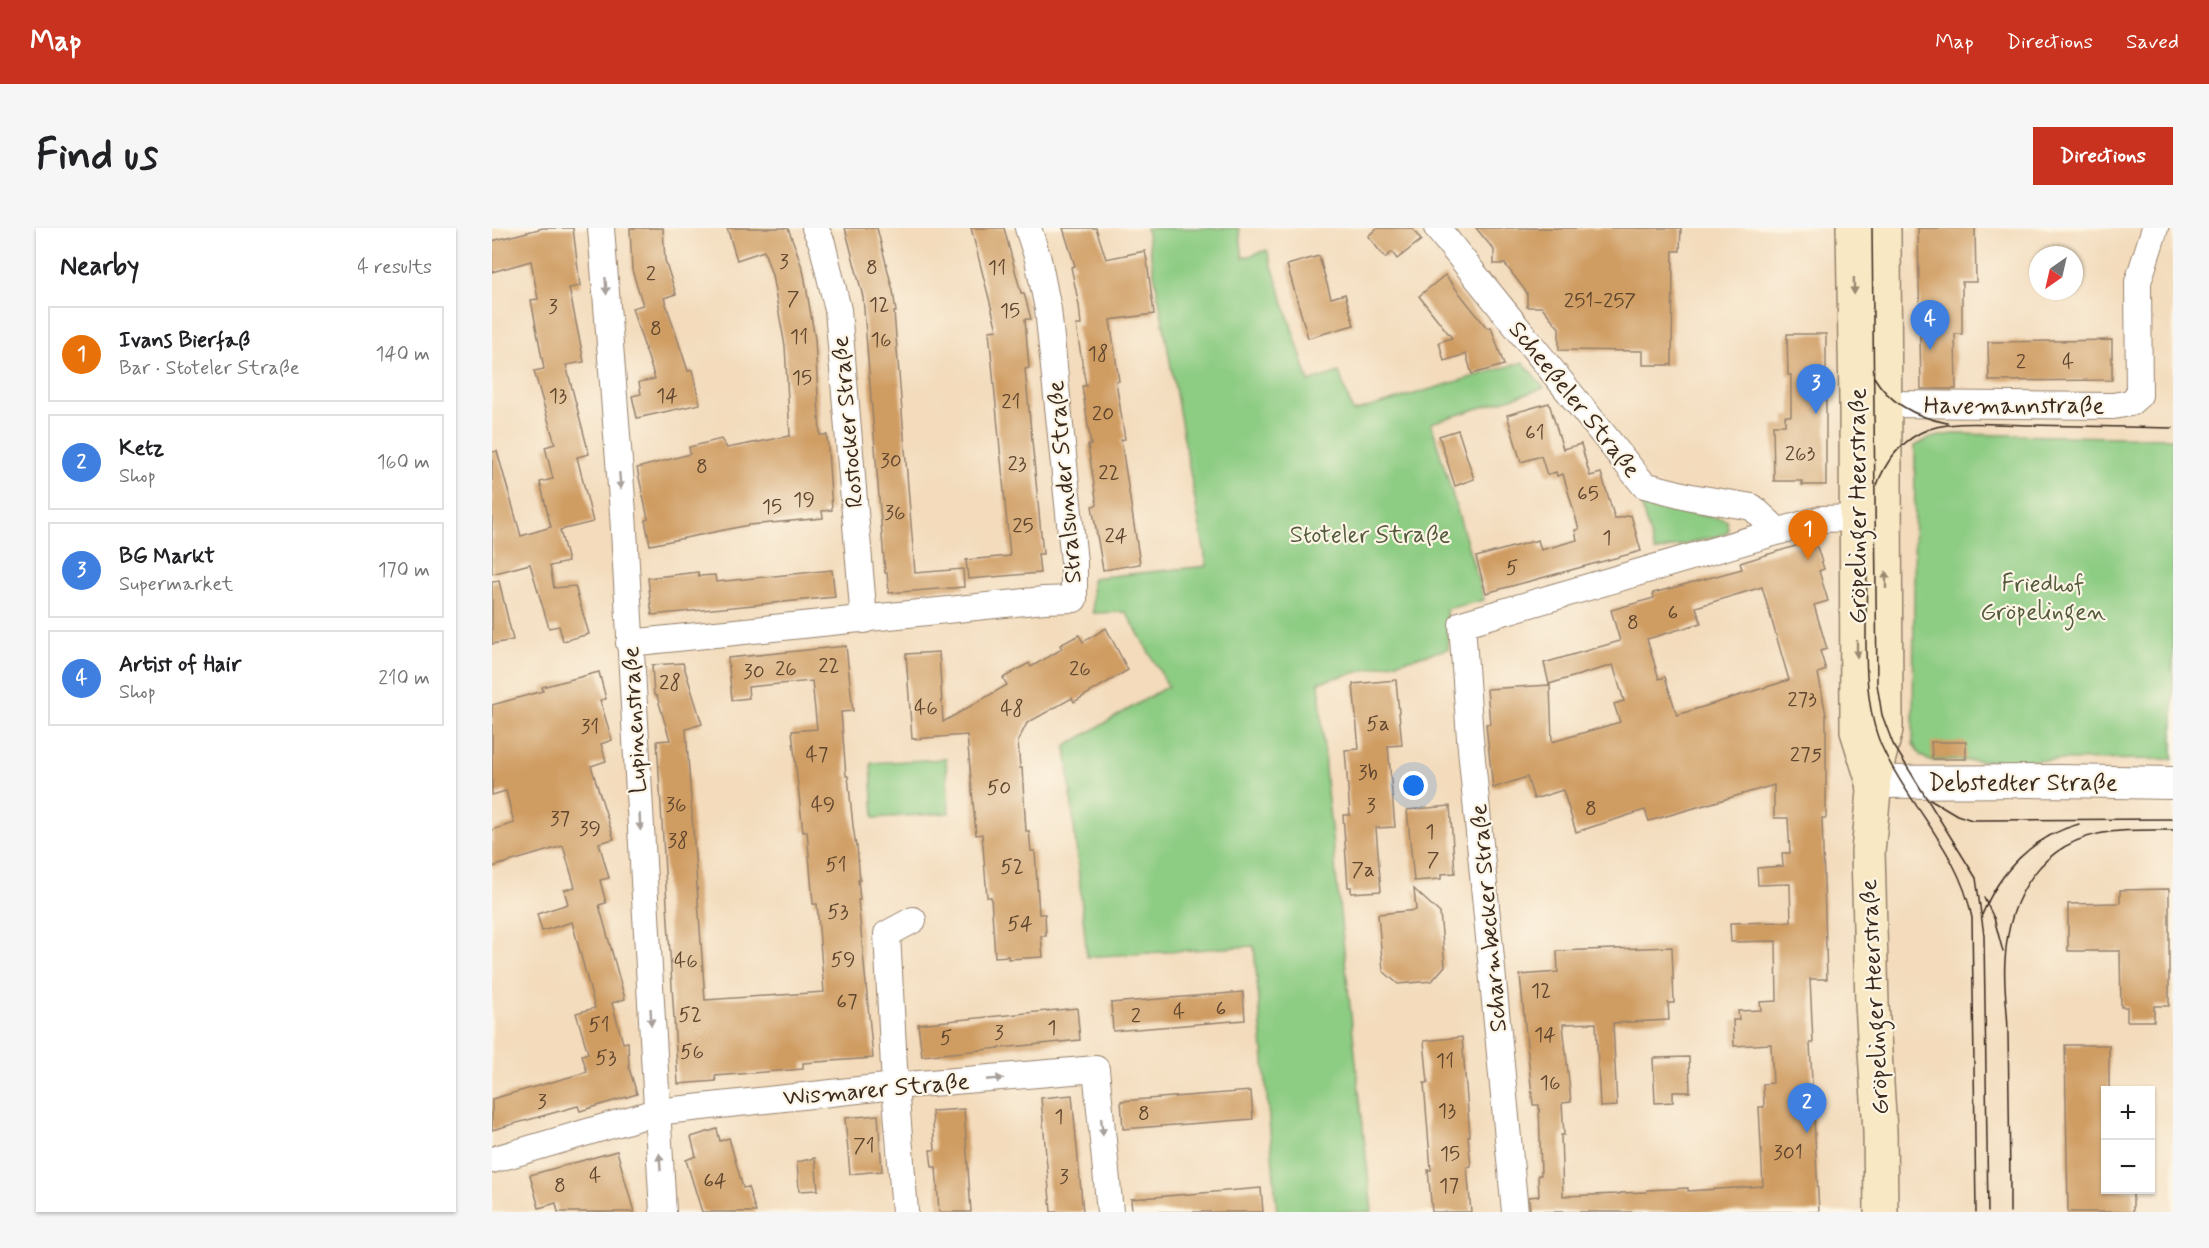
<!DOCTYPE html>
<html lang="en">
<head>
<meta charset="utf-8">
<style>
	body { margin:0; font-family:Mynerve,sans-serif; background:#f6f6f6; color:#202124 }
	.controls { position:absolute; right:18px; bottom:18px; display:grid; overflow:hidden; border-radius:0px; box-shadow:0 2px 4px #0004 }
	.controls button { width:54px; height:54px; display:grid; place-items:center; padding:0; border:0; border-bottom:2px solid #e0e0e0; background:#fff; color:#202124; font:30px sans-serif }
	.compass { position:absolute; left:1537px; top:18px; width:54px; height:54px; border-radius:50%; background:#fff; box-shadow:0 2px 4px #0004; rotate:214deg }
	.you { position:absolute; left:922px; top:558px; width:21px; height:21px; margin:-15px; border:4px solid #fff; border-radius:50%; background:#1a73e8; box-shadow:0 0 0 9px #1a73e833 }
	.badge { display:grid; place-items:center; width:39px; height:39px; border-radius:50%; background:#c8321e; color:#fff; font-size:20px; font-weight:700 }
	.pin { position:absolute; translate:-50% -50px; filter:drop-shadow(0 2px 3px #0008) }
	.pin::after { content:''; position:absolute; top:32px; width:21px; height:18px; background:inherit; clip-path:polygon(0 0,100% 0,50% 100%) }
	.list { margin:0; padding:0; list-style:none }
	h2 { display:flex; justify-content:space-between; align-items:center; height:78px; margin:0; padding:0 24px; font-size:26px }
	h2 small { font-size:20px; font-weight:400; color:#757577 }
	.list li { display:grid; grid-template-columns:39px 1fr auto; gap:18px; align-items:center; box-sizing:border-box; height:96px; margin:0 12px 12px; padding:0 12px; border:2px solid #e0e0e0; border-radius:0px }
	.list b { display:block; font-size:22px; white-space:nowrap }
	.list p { margin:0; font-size:20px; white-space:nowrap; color:#757577 }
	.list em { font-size:20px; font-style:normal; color:#757577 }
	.map { position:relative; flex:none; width:1681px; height:984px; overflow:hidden; border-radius:0px }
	header { display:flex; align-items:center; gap:36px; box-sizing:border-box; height:84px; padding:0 30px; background:#c8321e; color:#fff }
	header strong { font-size:28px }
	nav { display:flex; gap:33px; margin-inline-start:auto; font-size:21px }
	.intro { display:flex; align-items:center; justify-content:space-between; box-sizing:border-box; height:144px; padding:0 36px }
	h1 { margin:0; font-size:42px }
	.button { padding:15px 27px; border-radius:0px; background:#c8321e; color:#fff; font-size:21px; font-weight:700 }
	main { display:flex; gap:36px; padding:0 36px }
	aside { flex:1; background:#fff; border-radius:0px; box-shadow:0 2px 4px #0004 }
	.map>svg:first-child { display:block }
</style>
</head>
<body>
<header>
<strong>Map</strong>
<nav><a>Map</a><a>Directions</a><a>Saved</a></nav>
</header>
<div class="intro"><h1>Find us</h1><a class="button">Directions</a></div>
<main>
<aside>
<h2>Nearby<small>4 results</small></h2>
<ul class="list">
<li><span class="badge" style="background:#e8710a">1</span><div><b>Ivans Bierfaß</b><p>Bar · Stoteler Straße</p></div><em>140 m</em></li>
<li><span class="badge" style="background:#3f7fe0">2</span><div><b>Ketz</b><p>Shop</p></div><em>160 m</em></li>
<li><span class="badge" style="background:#3f7fe0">3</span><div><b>BG Markt</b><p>Supermarket</p></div><em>170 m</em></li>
<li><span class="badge" style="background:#3f7fe0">4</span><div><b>Artist of Hair</b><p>Shop</p></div><em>210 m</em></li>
</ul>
</aside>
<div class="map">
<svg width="1681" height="984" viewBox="0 0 1681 984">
	<rect width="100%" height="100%" fill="#fcf5e5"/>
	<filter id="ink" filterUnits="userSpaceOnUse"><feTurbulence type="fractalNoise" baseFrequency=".0167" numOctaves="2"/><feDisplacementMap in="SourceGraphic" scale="12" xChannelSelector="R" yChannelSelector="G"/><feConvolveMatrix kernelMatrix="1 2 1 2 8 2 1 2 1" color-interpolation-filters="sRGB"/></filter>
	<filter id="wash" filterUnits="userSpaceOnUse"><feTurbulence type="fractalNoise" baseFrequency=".008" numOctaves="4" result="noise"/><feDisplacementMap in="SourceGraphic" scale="24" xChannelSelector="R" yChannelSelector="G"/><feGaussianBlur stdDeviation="1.35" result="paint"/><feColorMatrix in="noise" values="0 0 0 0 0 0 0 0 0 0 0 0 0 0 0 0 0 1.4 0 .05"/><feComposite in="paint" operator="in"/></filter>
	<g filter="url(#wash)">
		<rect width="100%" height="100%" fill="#f3dbbc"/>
		<g fill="#8dcc83" stroke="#647b50" stroke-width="1.5">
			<path d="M654 0H747L751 30 775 22 817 154 847 144 861 184 1031 134 1052 160 939 195 992 372 954 381 956 421 827 454 834 553 880 984H785L762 718 595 729 574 518 676 458 634 384 601 385 600 350 715 338Z"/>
			<path d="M1461 206 1681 210V531L1438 533 1429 528 1421 516 1423 218 1438 210Z"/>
			<path d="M1149 277 1231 291 1235 293 1236 303 1233 306 1163 324Z"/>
			<path d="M454 531 457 585 382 590 379 535Z"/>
		</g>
		<g id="blocks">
			<g fill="#cf9c62" fill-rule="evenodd">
				<path d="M51 0H81L88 58 77 60 92 134 74 137 97 226 85 229 101 294 68 302 76 334 58 338 62 360 83 358 97 406 71 413 67 398 57 400 38 336 0 346V224L5 223 29 308 59 299 48 254 61 251 53 219 63 216 42 143 52 141 39 72 46 71 39 33 0 44V13Z"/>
				<path d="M138 0H171L173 32 184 66 172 70 196 143 200 142 208 176 145 190 140 168 149 166 147 154 163 151 140 80 151 77 140 42Z"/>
				<path d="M235 0H296L305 24 312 46 323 111 328 207H335L340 282 330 283 331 290 257 297 158 317 153 292 156 291 145 240 198 226 197 219 229 211 235 220 298 208 293 118 280 47 272 23 245 32Z"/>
				<path d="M353 0H385L401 63 404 84H402L423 345 471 341 472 359 397 365 395 345H393L371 69Z"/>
				<path d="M479 0H512L529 65H532L539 91H533L537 140 533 141 551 326H546L548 345 476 351 474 332 518 328 497 103 505 102Z"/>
				<path d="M571 0H604L614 31 653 23 655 33 662 86 618 92 627 153H624L633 211 629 212 648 336 611 342 600 278 605 277 596 217H599L590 158H594L584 97H589L587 77 579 39 583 38Z"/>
				<path d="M885 0H920L929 12 905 31 900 24 893 30 876 8Z"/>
				<path d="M984 0H1189L1188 23H1181L1180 137H1151V123L1067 122V100L1050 79H1035V65L1013 36H1002V22Z"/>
				<path d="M1426 0H1483L1484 54H1470V106H1463L1464 161H1429Z"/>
				<path d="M827 28 839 70 853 66 862 97 816 110 795 37Z"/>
				<path d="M953 47 995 100 999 99 1012 137 980 146 974 126 952 133 947 114 960 110 927 68Z"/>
				<path d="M1295 106H1334V257H1310V253H1282L1281 197H1293V188H1299V147H1296Z"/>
				<path d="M1620 112V152L1497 153 1496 114Z"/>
				<path d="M1057 175 1071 221 1089 216 1098 248 1109 245 1123 291 1139 287 1149 323 994 365 984 329 1046 312 1049 322 1085 312 1083 302 1087 301 1071 246 1065 248 1064 244 1055 247 1049 228 1029 234 1015 187Z"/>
				<path d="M966 202 982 251 963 258 947 208Z"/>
				<path d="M1323 312 1332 341 1327 343 1336 373 1322 377 1335 421 1328 423 1334 442 1326 445 1334 487V590H1330L1335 751H1318L1321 815H1318L1327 984H1038L1037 969 1047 968 1046 947H1049L1047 877H1041L1028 747 1066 744 1065 723 1180 719 1182 775H1176L1177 792 1121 795 1125 878 1108 879 1104 795 1071 796 1079 874 1070 875 1072 907H1069L1071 968 1128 966V965L1155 964V962L1196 960V963L1271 958 1267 879H1272L1271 856 1281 855 1279 816 1242 818 1241 792H1247L1246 783 1269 782 1268 774 1285 773 1284 713 1239 714 1238 695 1299 694 1298 656 1266 657 1265 640 1291 638 1290 625H1298L1296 590H1282V557L1157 593 1153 582 1084 604 1071 562 1042 571 1035 549 1001 560 995 506 994 496H998L995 461 1058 457 1060 514 1128 494 1122 476 1132 473 1121 437 1057 456 1052 435 1128 413 1119 382 1162 370 1161 365 1250 341 1248 335ZM1270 359 1297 452 1185 487 1173 449 1167 451 1155 411 1209 395 1204 379Z"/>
				<path d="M340 342 343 369 160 387 156 350 206 344 207 348 223 347 224 354Z"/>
				<path d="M7 353 21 412 0 416V354Z"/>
				<path d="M614 400 636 442 582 474 580 470 535 495 526 513 528 540H530L534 603H537L539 623H543L547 686H553L554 708H549L551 729 516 731V728L503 729 499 669H495L490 606 484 607 475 507 420 511 414 426 447 424 451 494 515 457 511 450 537 435 539 439 570 421 568 417 587 407 591 414Z"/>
				<path d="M354 418 361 483 349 484 354 548H356L361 598 364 618H365L368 652H366L368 672H366L381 830 311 835V841L223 848 224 853 186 856 165 513 178 512 165 468 162 467 160 437 191 435 210 496 194 501 213 772 332 764 325 676H321L315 603 311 604 300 503 325 501 320 453 256 459 257 470 240 472 236 430Z"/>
				<path d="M107 444 114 471 108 472 120 512 109 516 114 533 99 538 122 611 107 615 117 650 108 652 114 675 107 677 133 771 120 775 131 815 136 814 137 840 145 866 88 883 86 878 0 902V871L95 844 90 827 96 825 84 785 103 780 80 694 50 703 45 686 76 676 72 662 83 659 71 618 0 639V602L22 595 14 563 0 567V477L51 463 50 459Z"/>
				<path d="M904 452 910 517 896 518 903 599 884 600 889 663 859 665V659H856L851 587H858L853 522 867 521 861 456Z"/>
				<path d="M1439 514H1474V531H1440Z"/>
				<path d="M958 578 963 645 949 646V651L922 653 915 582Z"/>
				<path d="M922 661 948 685 953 738 940 753 906 756 891 743 886 686 924 682Z"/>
				<path d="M1677 661V778H1662V793H1635V779H1629L1628 723H1576V676L1628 675V662Z"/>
				<path d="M751 764 753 792 621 803 619 775Z"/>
				<path d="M585 780 588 812 430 828 426 796Z"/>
				<path d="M970 809 978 908H976L979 938 975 939 979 984H940L936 942H939L932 855H936L932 813Z"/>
				<path d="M1573 817H1617V862H1614V962H1641V984H1576Z"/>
				<path d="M1197 829 1198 864H1181V874L1163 875 1161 830Z"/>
				<path d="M759 863 761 891 631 901 629 873Z"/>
				<path d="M580 867 591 984H559L549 870Z"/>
				<path d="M472 881 479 984H447L444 939H440L438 922H443L440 883Z"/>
				<path d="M386 887 390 943 358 946 353 890Z"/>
				<path d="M225 901 228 913 237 910 251 960 256 959 264 984H210L194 932 204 928 199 909Z"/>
				<path d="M125 923 142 984H66L64 975 47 980 38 947Z"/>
				<path d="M323 930 326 962 307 963 305 934Z"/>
				<path d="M769 960 771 984H640L639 971Z"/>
			</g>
		</g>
	</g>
	<g filter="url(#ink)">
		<use href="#blocks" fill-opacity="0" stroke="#97826d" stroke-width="1.5"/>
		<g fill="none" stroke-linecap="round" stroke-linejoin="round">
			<g stroke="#97826d" stroke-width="28">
				<g id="minor">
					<path d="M109 0 131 285 171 984"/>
					<path d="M323 0 330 15 346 82 372 392"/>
					<path d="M945 0 1152 257 1199 269 1260 279 1286 303"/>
					<path d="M1393 176 1621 178 1638 175 1647 167 1646 54 1663 0"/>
					<path d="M137 415 552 372 582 371V334L556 81 546 31 536 0"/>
					<path d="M0 932 164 884 403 858 604 841 618 984"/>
					<path d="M413 984 403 858 395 706 421 692"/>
					<path d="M1023 984 978 510 970 396 1329 291 1365 290"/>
				</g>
			</g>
			<g stroke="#97826d" stroke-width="34">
				<path id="tertiary" d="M1381 554 1568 553 1681 555"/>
			</g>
			<g stroke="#97826d" stroke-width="36">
				<g id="secondary">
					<path d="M1361 0 1364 175 1365 503 1381 554 1382 564 1376 623 1380 776 1388 903 1389 984"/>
					<path d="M1381 554 1394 501 1392 0"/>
				</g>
			</g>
			<use href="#minor" stroke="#fff" stroke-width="26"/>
			<use href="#tertiary" stroke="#fff" stroke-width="32"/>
			<use href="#secondary" stroke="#f8e8c3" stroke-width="33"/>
			<g stroke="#3b2a1e" stroke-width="1.5">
				<path d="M1380 0 1385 456 1390 487 1401 516 1484 650 1492 707 1496 984"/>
				<path d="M1382 149C1398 176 1424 189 1455 195"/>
				<path d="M1385 257C1393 235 1407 216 1428 205 1456 190 1506 197 1538 197 1585 198 1633 199 1681 200"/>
				<path d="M1375 336C1375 390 1368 468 1389 517 1416 577 1468 624 1480 690L1484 984"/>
				<path d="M1438 571 1465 587 1480 592 1681 591"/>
				<path d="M1492 670 1502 690 1511 724"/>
				<path d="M1490 687C1508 643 1540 609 1587 596"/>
				<path d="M1518 984C1518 925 1517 866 1516 806 1516 782 1511 757 1513 733 1516 669 1549 613 1617 604 1638 601 1660 602 1681 602"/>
			</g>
		</g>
		<defs><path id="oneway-solid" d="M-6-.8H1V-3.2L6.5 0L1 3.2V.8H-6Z" transform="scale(1.5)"/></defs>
		<g fill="#a79f9a">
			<use href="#oneway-solid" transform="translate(114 58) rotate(86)"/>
			<use href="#oneway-solid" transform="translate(128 253) rotate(85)"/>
			<use href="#oneway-solid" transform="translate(148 594) rotate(87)"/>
			<use href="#oneway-solid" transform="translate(159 789) rotate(87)"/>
			<use href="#oneway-solid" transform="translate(503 851) rotate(-5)"/>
			<use href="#oneway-solid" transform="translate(610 899) rotate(84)"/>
			<use href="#oneway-solid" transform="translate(168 934) rotate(-94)"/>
		</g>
		<g fill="#9a8970">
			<use href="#oneway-solid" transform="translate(1362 58) rotate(89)"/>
			<use href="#oneway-solid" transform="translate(1394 352) rotate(-90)"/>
			<use href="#oneway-solid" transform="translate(1365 421) rotate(90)"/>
		</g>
	</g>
	<g text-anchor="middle" stroke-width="4.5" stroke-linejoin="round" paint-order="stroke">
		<g font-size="21" fill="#60462f">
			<text x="292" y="40">3</text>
			<text x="380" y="46">8</text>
			<text x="505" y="46">11</text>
			<text x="159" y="52">2</text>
			<text x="301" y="77">7</text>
			<text x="1108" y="79">251-257</text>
			<text x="387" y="83">12</text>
			<text x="61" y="85">3</text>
			<text x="518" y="89">15</text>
			<text x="164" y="107">8</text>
			<text x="307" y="115">11</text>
			<text x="389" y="118">16</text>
			<text x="606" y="132">18</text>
			<text x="1529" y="140">2</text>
			<text x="1576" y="140">4</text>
			<text x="310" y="156">15</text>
			<text x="66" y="174">13</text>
			<text x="175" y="174">14</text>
			<text x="519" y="180">21</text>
			<text x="611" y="192">20</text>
			<text x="1043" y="211">61</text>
			<text x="1308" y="232">263</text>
			<text x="399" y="239">30</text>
			<text x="525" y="242">23</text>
			<text x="210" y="245">8</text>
			<text x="617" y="251">22</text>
			<text x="1096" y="272">65</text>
			<text x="312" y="278">19</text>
			<text x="280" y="285">15</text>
			<text x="403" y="291">36</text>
			<text x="531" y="304">25</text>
			<text x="624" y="314">24</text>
			<text x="1115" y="316">1</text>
			<text x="1020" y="346">5</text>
			<text x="1181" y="391">6</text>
			<text x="1141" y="401">8</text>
			<text x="337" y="444">22</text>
			<text x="294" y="447">26</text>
			<text x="588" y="447">26</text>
			<text x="262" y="450">30</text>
			<text x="178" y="461">28</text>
			<text x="1310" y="478">273</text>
			<text x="434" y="486">46</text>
			<text x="520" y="487">48</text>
			<text x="886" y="502">5a</text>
			<text x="98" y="505">31</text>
			<text x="325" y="533">47</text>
			<text x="1314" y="533">275</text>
			<text x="876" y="551">3b</text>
			<text x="507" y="566">50</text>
			<text x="184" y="583">36</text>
			<text x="331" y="583">49</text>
			<text x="879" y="584">3</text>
			<text x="1099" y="587">8</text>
			<text x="68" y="597">37</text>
			<text x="98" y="607">39</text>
			<text x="938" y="610">1</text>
			<text x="186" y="619">38</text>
			<text x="941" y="638">7</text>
			<text x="344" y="643">51</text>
			<text x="520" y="645">52</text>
			<text x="871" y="648">7a</text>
			<text x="346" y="690">53</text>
			<text x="528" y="702">54</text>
			<text x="351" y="738">59</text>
			<text x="194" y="739">46</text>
			<text x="1049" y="769">12</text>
			<text x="355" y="780">67</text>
			<text x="729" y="787">6</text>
			<text x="687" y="790">4</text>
			<text x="198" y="793">52</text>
			<text x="644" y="794">2</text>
			<text x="107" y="803">51</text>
			<text x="560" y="806">1</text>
			<text x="507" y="811">3</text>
			<text x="1053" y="813">14</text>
			<text x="454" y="816">5</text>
			<text x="200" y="830">56</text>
			<text x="114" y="836">53</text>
			<text x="953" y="839">11</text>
			<text x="1058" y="861">16</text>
			<text x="50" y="880">3</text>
			<text x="955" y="889">13</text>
			<text x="652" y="892">8</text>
			<text x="567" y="895">1</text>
			<text x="372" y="924">71</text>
			<text x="1296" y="931">301</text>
			<text x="958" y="932">15</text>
			<text x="103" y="954">4</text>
			<text x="572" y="955">3</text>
			<text x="223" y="959">64</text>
			<text x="68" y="964">8</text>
			<text x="957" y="964">17</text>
		</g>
		<g font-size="24" fill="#3b2a1e" stroke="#fcf5e5">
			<text transform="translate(1083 171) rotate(51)" y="8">Scheeßeler Straße</text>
			<text x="1522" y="185">Havemannstraße</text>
			<text transform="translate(355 194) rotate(-95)" y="8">Rostocker Straße</text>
			<text transform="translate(572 254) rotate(-95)" y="8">Stralsunder Straße</text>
			<text transform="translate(1365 278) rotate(-90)" y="8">Gröpelinger Heerstraße</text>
			<text transform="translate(142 492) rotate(-93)" y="8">Lupinenstraße</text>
			<text x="1531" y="562">Debstedter Straße</text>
			<text transform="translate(996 690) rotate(-95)" y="8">Scharmbecker Straße</text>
			<text transform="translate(1382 769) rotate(-93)" y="8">Gröpelinger Heerstraße</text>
			<text transform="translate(384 861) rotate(-5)" y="8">Wismarer Straße</text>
		</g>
		<g font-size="24" fill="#545b3c" stroke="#fcf5e5">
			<text x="878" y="314">Stoteler Straße</text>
			<text x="1551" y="363">Friedhof<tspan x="1551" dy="28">Gröpelingen</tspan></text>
		</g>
	</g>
</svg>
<div class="controls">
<button>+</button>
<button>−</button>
</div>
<svg class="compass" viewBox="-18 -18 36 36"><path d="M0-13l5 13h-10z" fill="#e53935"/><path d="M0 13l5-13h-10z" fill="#757577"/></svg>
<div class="you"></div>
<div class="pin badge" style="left:1316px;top:332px;background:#e8710a">1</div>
<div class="pin badge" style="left:1315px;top:905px;background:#3f7fe0">2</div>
<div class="pin badge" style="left:1324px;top:186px;background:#3f7fe0">3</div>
<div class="pin badge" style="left:1438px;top:122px;background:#3f7fe0">4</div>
</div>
</main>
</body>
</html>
